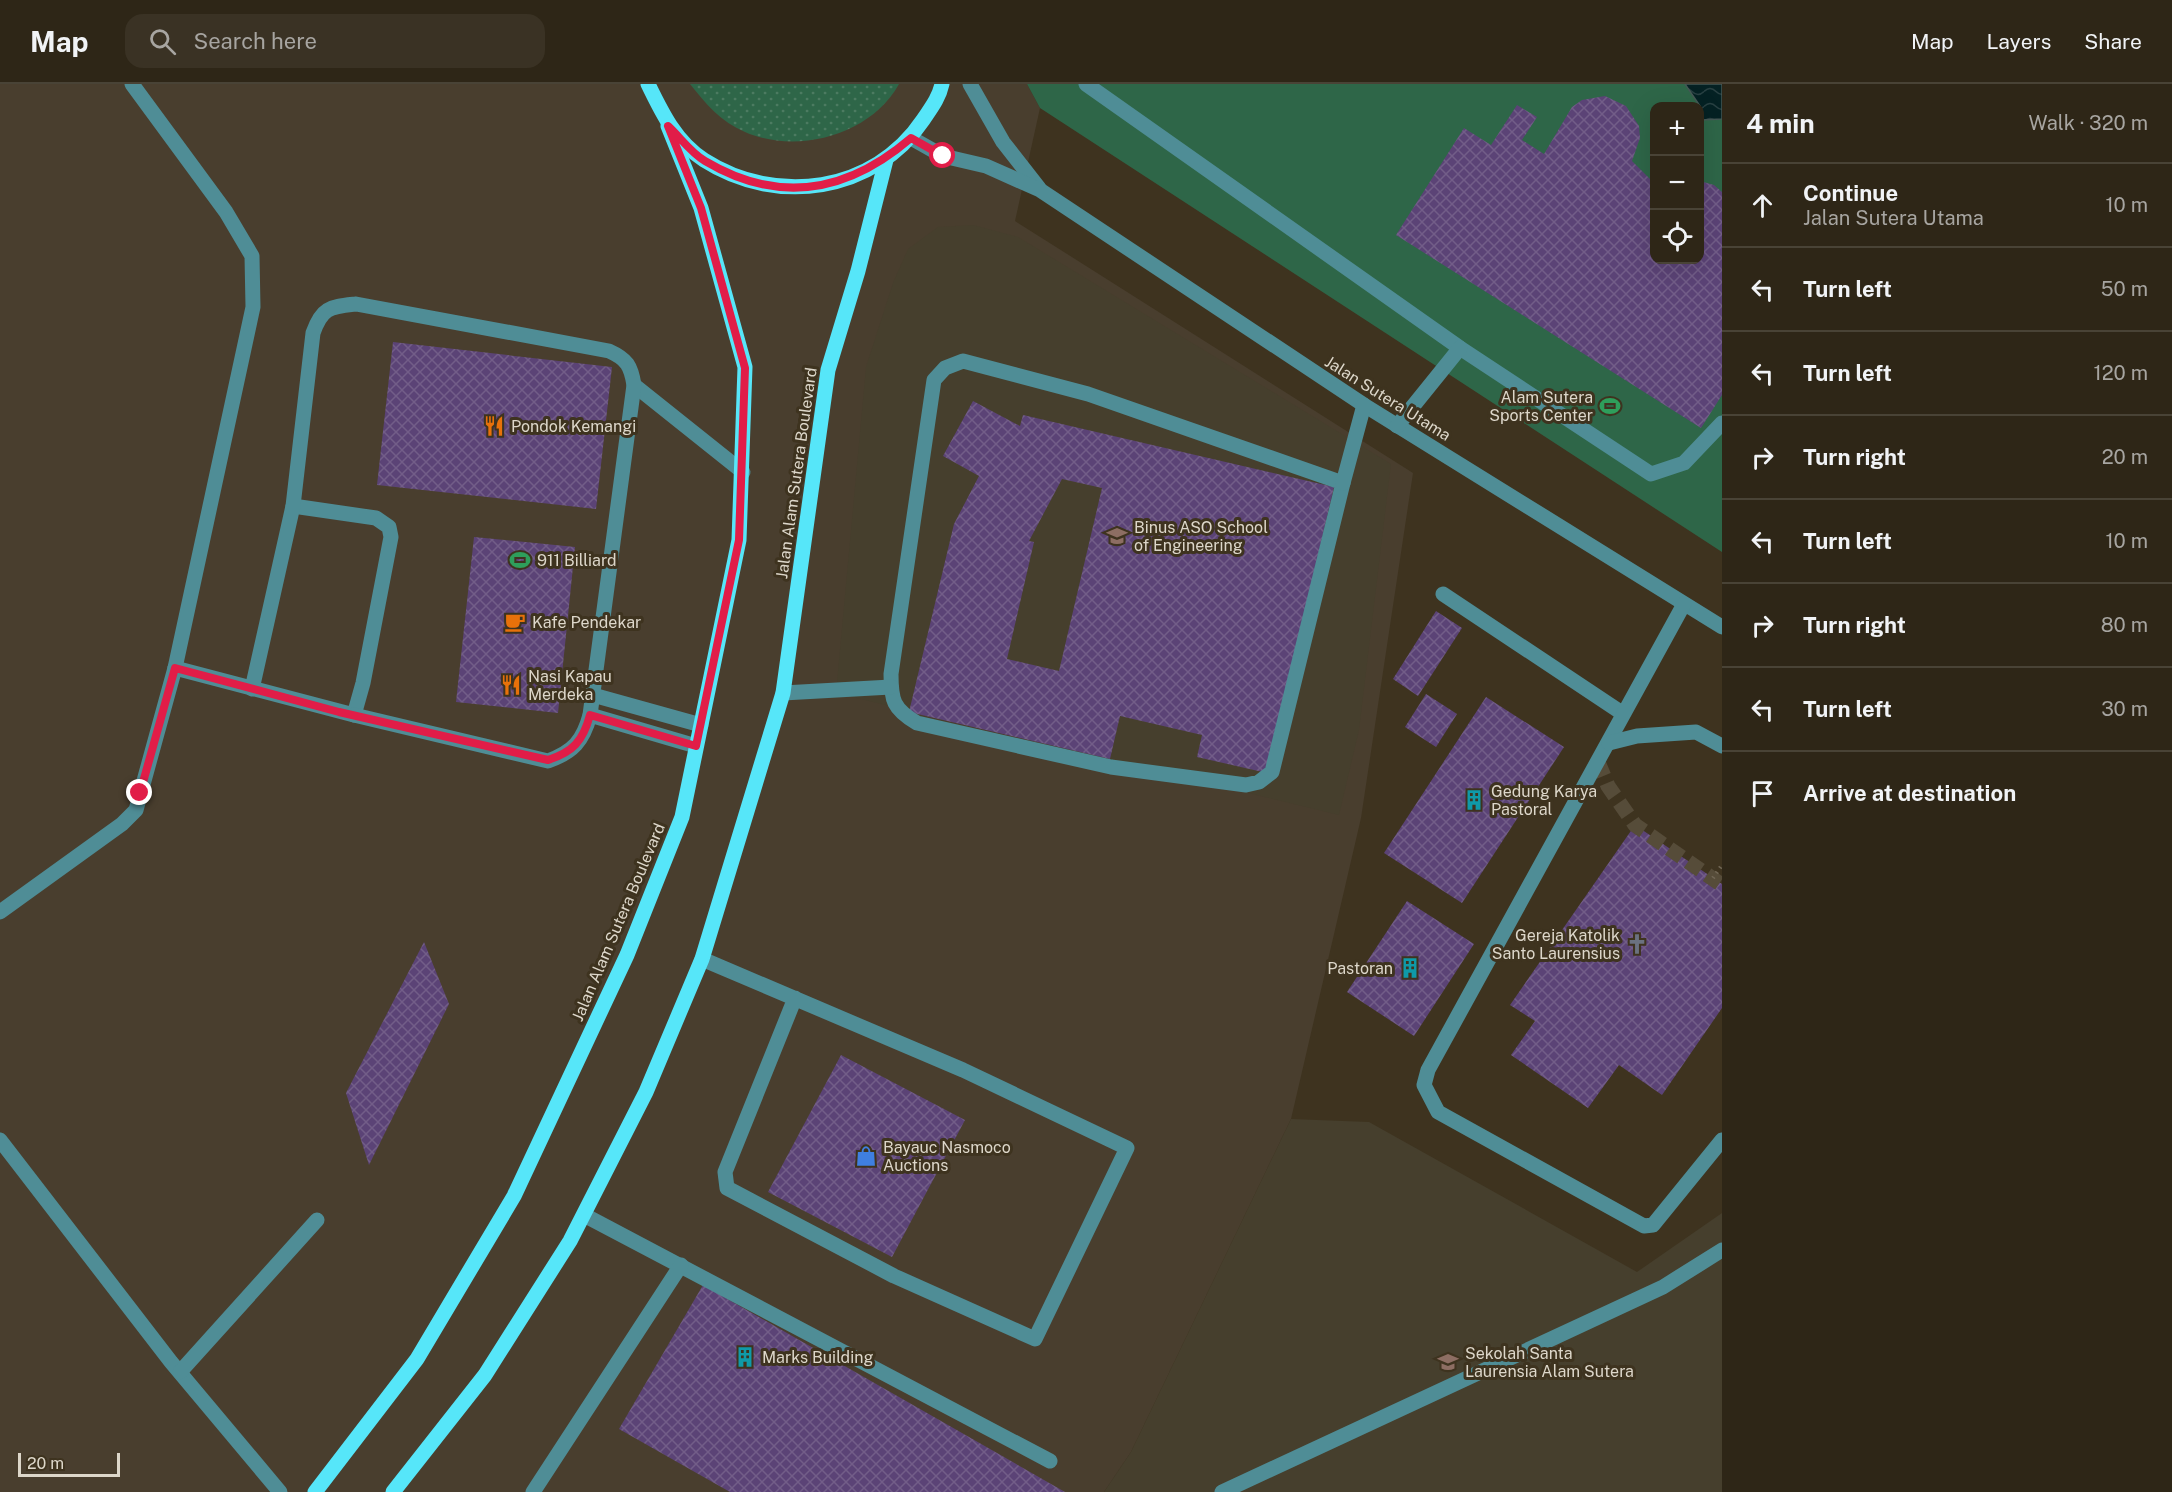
<!DOCTYPE html>
<html lang="en">
<head>
<meta charset="utf-8">
<style>
	body { margin:0; font-family:"Public Sans",sans-serif; background:#3a3224; color:#f1f3f6 }
	.controls { position:absolute; right:18px; top:18px; display:grid; overflow:hidden; border-radius:12px; box-shadow:0 6px 24px #0002 }
	.controls button { width:54px; height:54px; display:grid; place-items:center; padding:0; border:0; border-bottom:2px solid #494336; background:#2e2617; color:#f1f3f6; font:30px sans-serif }
	.scale { position:absolute; left:18px; bottom:15px; width:102px; box-sizing:border-box; padding-left:6px; border:3px solid #ddd7ca; border-top:0; font-size:16px; line-height:21px; white-space:nowrap; color:#ddd7ca; -webkit-text-stroke:4px #3e331f; paint-order:stroke }
	.stop { position:absolute; width:18px; height:18px; margin:-14px; border:4px solid #e11d48; border-radius:50%; background:#fff }
	.stop.end { background:#e11d48; border-color:#fff; box-shadow:0 2px 6px #0008 }
	.list { margin:0; padding:0; list-style:none }
	h2 { display:flex; justify-content:space-between; align-items:center; height:78px; margin:0; padding:0 24px; font-size:26px }
	h2 small { font-size:20px; font-weight:400; color:#a7a5a1 }
	.list li { display:grid; grid-template-columns:39px 1fr auto; gap:18px; align-items:center; box-sizing:border-box; height:84px; padding:0 24px; border-top:2px solid #494336 }
	.list b { display:block; font-size:22px; white-space:nowrap }
	.list p { margin:0; font-size:20px; white-space:nowrap; color:#a7a5a1 }
	.list em { font-size:20px; font-style:normal; color:#a7a5a1 }
	.icon { flex:none; width:33px; height:33px; fill:none; stroke:currentColor; stroke-width:2; stroke-linecap:round; stroke-linejoin:round }
	.map { position:relative; flex:none; width:1722px; height:1408px; overflow:hidden }
	header { display:flex; align-items:center; gap:36px; box-sizing:border-box; height:84px; padding:0 30px; background:#2e2617; border-bottom:2px solid #494336 }
	header strong { font-size:28px }
	nav { display:flex; gap:33px; margin-inline-start:auto; font-size:21px }
	.search { width:420px; height:54px; background:#3a3224; display:flex; align-items:center; gap:15px; box-sizing:border-box; padding:0 21px; border-radius:18px; color:#a7a5a1; font-size:22px }
	main { display:flex }
	aside { flex:1; background:#2e2617 }
	.map>svg:first-child { display:block }
</style>
</head>
<body>
<header>
<strong>Map</strong>
<div class="search"><svg class="icon" aria-label="search" viewBox="0 0 24 24"><circle cx="10" cy="10" r="6"/><path d="M15 15l6 6"/></svg>Search here</div>
<nav><a>Map</a><a>Layers</a><a>Share</a></nav>
</header>
<main>
<div class="map">
<svg width="1722" height="1408" viewBox="0 0 1722 1408">
	<defs>
		<pattern id="grass-dots" width="8" height="8" patternUnits="userSpaceOnUse" patternTransform="scale(1.5)"><rect width="8" height="8" fill="#2e6648"/><path d="M2 2h.1M6 6h.1" fill="none" stroke="#4c7b61" stroke-width="1.8" stroke-linecap="round"/></pattern>
		<pattern id="water-waves" width="16" height="10" patternUnits="userSpaceOnUse" patternTransform="scale(1.5)"><rect width="16" height="10" fill="#042123"/><path d="M0 5q4-4 8 0t8 0" fill="none" stroke="#284042"/></pattern>
		<pattern id="building-cross-hatch" width="8" height="8" patternUnits="userSpaceOnUse" patternTransform="scale(1.5)"><rect width="8" height="8" fill="#5b4376"/><path d="M0 0l8 8M0 8l8-8" fill="none" stroke="#725d88"/></pattern>
	</defs>
	<rect width="100%" height="100%" fill="#3e331f"/>
	<path fill="#493e2e" d="M0 0H1027L1040 24 1015 137 1413 389 1361 734 1291 1035 1131 1368 1104 1408H0Z"/>
	<g fill="#463f2d">
		<path d="M973 141 1018 153 1391 380 1359 646 1339 731 836 609 866 283 893 199 908 165 938 143Z"/>
		<path d="M1291 1035 1369 1038 1637 1188 1722 1129V1408H1104L1131 1368Z"/>
	</g>
	<path fill="url(#grass-dots)" d="M690 0H899C871 51 797 71 745 48 721 38 705 19 690 0Z"/>
	<path fill="#2e6648" fill-rule="evenodd" d="M1027 0H1722V468L1040 24ZM1654 22H1700V176H1654Z"/>
	<path fill="url(#water-waves)" stroke="#455855" stroke-width="1.5" d="M1685 0H1722V35L1701 36 1700 22Z"/>
	<g fill="url(#building-cross-hatch)" fill-rule="evenodd">
		<path d="M1605 12 1626 22 1639 42 1640 54 1632 77 1654 99V176H1700V97L1714 101 1722 108V311L1701 344 1396 151 1464 44 1491 61 1517 21 1537 33 1522 56 1544 70 1572 23 1582 16Z"/>
		<path d="M393 258 612 283 596 425 377 401Z"/>
		<path d="M973 317 1020 342 1023 331 1334 403 1267 689 1197 673 1202 651 1120 632 1110 675 909 628 954 440 979 392 943 372ZM1062 395 1102 404 1059 587 1007 575 1034 458 1029 457Z"/>
		<path d="M474 453 575 463 558 629 456 618Z"/>
		<path d="M1436 527 1462 544 1418 612 1393 595Z"/>
		<path d="M1426 610 1457 630 1436 663 1405 643Z"/>
		<path d="M1486 613 1564 663 1462 819 1384 769Z"/>
		<path d="M1635 741 1722 800V924L1662 1011 1619 981 1588 1024 1511 971 1535 937 1510 921Z"/>
		<path d="M1407 817 1474 860 1414 952 1347 908Z"/>
		<path d="M424 858 449 920 369 1081 346 1009Z"/>
		<path d="M841 971 965 1036 892 1173 768 1108Z"/>
		<path d="M703 1201 1065 1408H730L619 1345Z"/>
	</g>
	<g fill="none" stroke-linecap="round" stroke-linejoin="round">
		<path stroke="#564c39" stroke-width="15" stroke-dasharray="15 8" stroke-linecap="butt" d="M1598 678 1608 702 1635 741 1722 801"/>
		<path stroke="#716755" stroke-width="4" stroke-dasharray="1.5 4.5" stroke-linecap="butt" d="M1713 794 1722 781"/>
		<g stroke="#4f8d96" stroke-width="15">
			<path d="M970 0 1003 58 1039 104"/>
			<path d="M1086 0 1460 264 1651 390 1684 379 1722 339"/>
			<path d="M911 54 943 72 986 82 1040 106 1364 321 1722 543"/>
			<path d="M963 277 1088 310 1343 399 1272 688 1259 698 1246 701 1111 683 917 639C893 625 891 616 891 590L934 296 945 284Z"/>
			<path d="M634 301 743 388"/>
			<path d="M1397 342 1460 264"/>
			<path d="M1343 399 1364 321"/>
			<path d="M1443 510 1622 629"/>
			<path d="M1684 520 1428 986 1424 1001 1438 1028 1644 1142 1653 1141 1722 1056"/>
			<path d="M175 584 354 631 363 599 391 453 389 443 376 434 293 422"/>
			<path d="M252 605 293 422 313 249C322 223 330 223 356 220L609 267C627 275 631 282 634 301L590 631C583 657 573 668 548 677L354 631"/>
			<path d="M783 609 891 603"/>
			<path d="M593 611 701 641"/>
			<path d="M590 631 696 662"/>
			<path d="M1609 659 1637 652 1696 648 1722 662"/>
			<path d="M0 828 122 740 136 726 175 584 253 223 252 172 226 128 132 0"/>
			<path d="M702 875 963 986 1127 1064 1035 1255 894 1192 727 1104 725 1088 795 914"/>
			<path d="M0 1056 171 1278 280 1408"/>
			<path d="M584 1131 1050 1377"/>
			<path d="M180 1288 317 1136"/>
			<path d="M533 1408 681 1181"/>
			<path d="M1222 1408 1663 1203 1722 1166"/>
		</g>
		<g stroke="#56e6f9" stroke-width="15">
			<path d="M648 0C662 29 676 58 704 76 776 122 874 109 923 36 931 24 939 14 942 0"/>
			<path d="M315 1408 417 1275 514 1112 627 871 682 733 739 456 745 283 701 124 668 42"/>
			<path d="M393 1408 485 1291 570 1157 646 1008 702 875 783 609 828 286 858 187 886 76"/>
		</g>
	</g>
	<g fill="none" stroke-linecap="round" stroke-linejoin="round">
		<path stroke="#e11d48" stroke-width="8" d="M140 709 175 584 339 628 548 676C573 668 583 657 590 631L696 662 739 456 745 284 701 124 668 42C680 53 691 69 705 77 779 121 847 109 911 54L943 72"/>
	</g>
	<defs>
		<g id="stadium-bare" transform="scale(1.62)"><path d="M0-5a6.5 5 0 1 0 0 10a6.5 5 0 1 0 0-10ZM-3.5-1.8h7v3.6h-7Z" fill="#2e9e5b" stroke="#3e331f" stroke-width="2.5" paint-order="stroke"/></g>
		<g id="restaurant-bare" transform="scale(1.62)"><path d="M-5-6h1v4h1v-4h1v4h1v-4h1v5L-1.5 .5V6h-2V.5L-5-1ZM5-6V6H3V1.5H1.5Q1.5-4 5-6Z" fill="#e8710a" stroke="#3e331f" stroke-width="2.5" paint-order="stroke"/></g>
		<g id="university-bare" transform="scale(1.62)"><path d="M0-5L7-2L0 1L-7-2ZM-4 1L0 2.5L4 1V4Q0 6-4 4Z" fill="#8d6e63" stroke="#3e331f" stroke-width="2.5" paint-order="stroke"/></g>
		<g id="cafe-bare" transform="scale(1.62)"><path d="M-5.5-4.5H6V0H3Q3 3.5 0 3.5H-2.5Q-5.5 3.5-5.5 0ZM3-3.2v2h1.7v-2ZM-6 4.5H4V6H-6Z" fill="#e8710a" stroke="#3e331f" stroke-width="2.5" paint-order="stroke"/></g>
		<g id="building-bare" transform="scale(1.62)"><path d="M-4-6H4V6H1V3H-1V6H-4ZM-2.5-4.3h1.7v1.8h-1.7ZM.8-4.3h1.7v1.8H.8ZM-2.5-1h1.7V.8h-1.7ZM.8-1h1.7V.8H.8Z" fill="#0f9aa8" stroke="#3e331f" stroke-width="2.5" paint-order="stroke"/></g>
		<g id="church-bare" transform="scale(1.62)"><path d="M-1.2-6h2.4v3.5h3.3v2.4h-3.3V6h-2.4V-.1h-3.3v-2.4h3.3Z" fill="#6b7280" stroke="#3e331f" stroke-width="2.5" paint-order="stroke"/></g>
		<g id="shop-bare" transform="scale(1.62)"><path d="M-5-2.5h2.3a2.7 3.5 0 0 1 5.4 0H5L5.5 6h-11ZM-1.5-2.5h3a1.5 2.3 0 0 0-3 0Z" fill="#3f7fe0" stroke="#3e331f" stroke-width="2.5" paint-order="stroke"/></g>
		<g id="school-bare" transform="scale(1.62)"><path d="M0-5L7-2L0 1L-7-2ZM-4 1L0 2.5L4 1V4Q0 6-4 4Z" fill="#8d6e63" stroke="#3e331f" stroke-width="2.5" paint-order="stroke"/></g>
	</defs>
	<g fill-rule="evenodd">
		<use href="#stadium-bare" x="1610" y="322"/>
		<use href="#restaurant-bare" x="494" y="342"/>
		<use href="#university-bare" x="1117" y="452"/>
		<use href="#stadium-bare" x="520" y="476"/>
		<use href="#cafe-bare" x="515" y="538"/>
		<use href="#restaurant-bare" x="511" y="601"/>
		<use href="#building-bare" x="1474" y="716"/>
		<use href="#church-bare" x="1637" y="860"/>
		<use href="#building-bare" x="1410" y="884"/>
		<use href="#shop-bare" x="866" y="1072"/>
		<use href="#building-bare" x="745" y="1273"/>
		<use href="#school-bare" x="1448" y="1278"/>
	</g>
	<g text-anchor="middle" stroke-width="6" stroke-linejoin="round" paint-order="stroke">
		<g font-size="16" fill="#ddd7ca" stroke="#3e331f" text-anchor="start">
			<text x="1593" y="319" text-anchor="end">Alam Sutera<tspan x="1593" dy="18">Sports Center</tspan></text>
			<text x="511" y="348">Pondok Kemangi</text>
			<text x="1134" y="449">Binus ASO School<tspan x="1134" dy="18">of Engineering</tspan></text>
			<text x="537" y="482">911 Billiard</text>
			<text x="532" y="544">Kafe Pendekar</text>
			<text x="528" y="598">Nasi Kapau<tspan x="528" dy="18">Merdeka</tspan></text>
			<text x="1491" y="713">Gedung Karya<tspan x="1491" dy="18">Pastoral</tspan></text>
			<text x="1620" y="857" text-anchor="end">Gereja Katolik<tspan x="1620" dy="18">Santo Laurensius</tspan></text>
			<text x="1393" y="890" text-anchor="end">Pastoran</text>
			<text x="883" y="1069">Bayauc Nasmoco<tspan x="883" dy="18">Auctions</tspan></text>
			<text x="1465" y="1275">Sekolah Santa<tspan x="1465" dy="18">Laurensia Alam Sutera</tspan></text>
			<text x="762" y="1279">Marks Building</text>
		</g>
		<g font-size="16" fill="#ddd7ca" stroke="#3e331f">
			<text transform="translate(1388 314) rotate(32)" y="6">Jalan Sutera Utama</text>
			<text transform="translate(796 389) rotate(-82)" y="6">Jalan Alam Sutera Boulevard</text>
			<text transform="translate(618 838) rotate(-67)" y="6">Jalan Alam Sutera Boulevard</text>
		</g>
	</g>
</svg>
<div class="controls">
<button>+</button>
<button>−</button>
<button><svg class="icon" aria-label="locate" viewBox="0 0 24 24"><circle cx="12" cy="12" r="6"/><path d="M12 2v4M12 18v4M2 12h4M18 12h4"/></svg></button>
</div>
<div class="scale">20 m</div>
<div class="stop" style="left:943px;top:72px"></div>
<div class="stop end" style="left:140px;top:709px"></div>
</div>
<aside>
<h2>4 min<small>Walk · 320 m</small></h2>
<ul class="list">
<li><svg class="icon" aria-label="ahead" viewBox="0 0 24 24"><path d="M12 20V5M6 11l6-6 6 6"/></svg><div><b>Continue</b><p>Jalan Sutera Utama</p></div><em>10 m</em></li>
<li><svg class="icon" aria-label="left" viewBox="0 0 24 24"><path d="M17 20v-9H6M10 6l-5 5 5 5"/></svg><div><b>Turn left</b></div><em>50 m</em></li>
<li><svg class="icon" aria-label="left" viewBox="0 0 24 24"><path d="M17 20v-9H6M10 6l-5 5 5 5"/></svg><div><b>Turn left</b></div><em>120 m</em></li>
<li><svg class="icon" aria-label="right" viewBox="0 0 24 24"><path d="M7 20v-9h11M14 6l5 5-5 5"/></svg><div><b>Turn right</b></div><em>20 m</em></li>
<li><svg class="icon" aria-label="left" viewBox="0 0 24 24"><path d="M17 20v-9H6M10 6l-5 5 5 5"/></svg><div><b>Turn left</b></div><em>10 m</em></li>
<li><svg class="icon" aria-label="right" viewBox="0 0 24 24"><path d="M7 20v-9h11M14 6l5 5-5 5"/></svg><div><b>Turn right</b></div><em>80 m</em></li>
<li><svg class="icon" aria-label="left" viewBox="0 0 24 24"><path d="M17 20v-9H6M10 6l-5 5 5 5"/></svg><div><b>Turn left</b></div><em>30 m</em></li>
<li><svg class="icon" aria-label="arrive" viewBox="0 0 24 24"><path d="M6 21V4h12l-3 4 3 4H6"/></svg><div><b>Arrive at destination</b></div></li>
</ul>
</aside>
</main>
</body>
</html>
